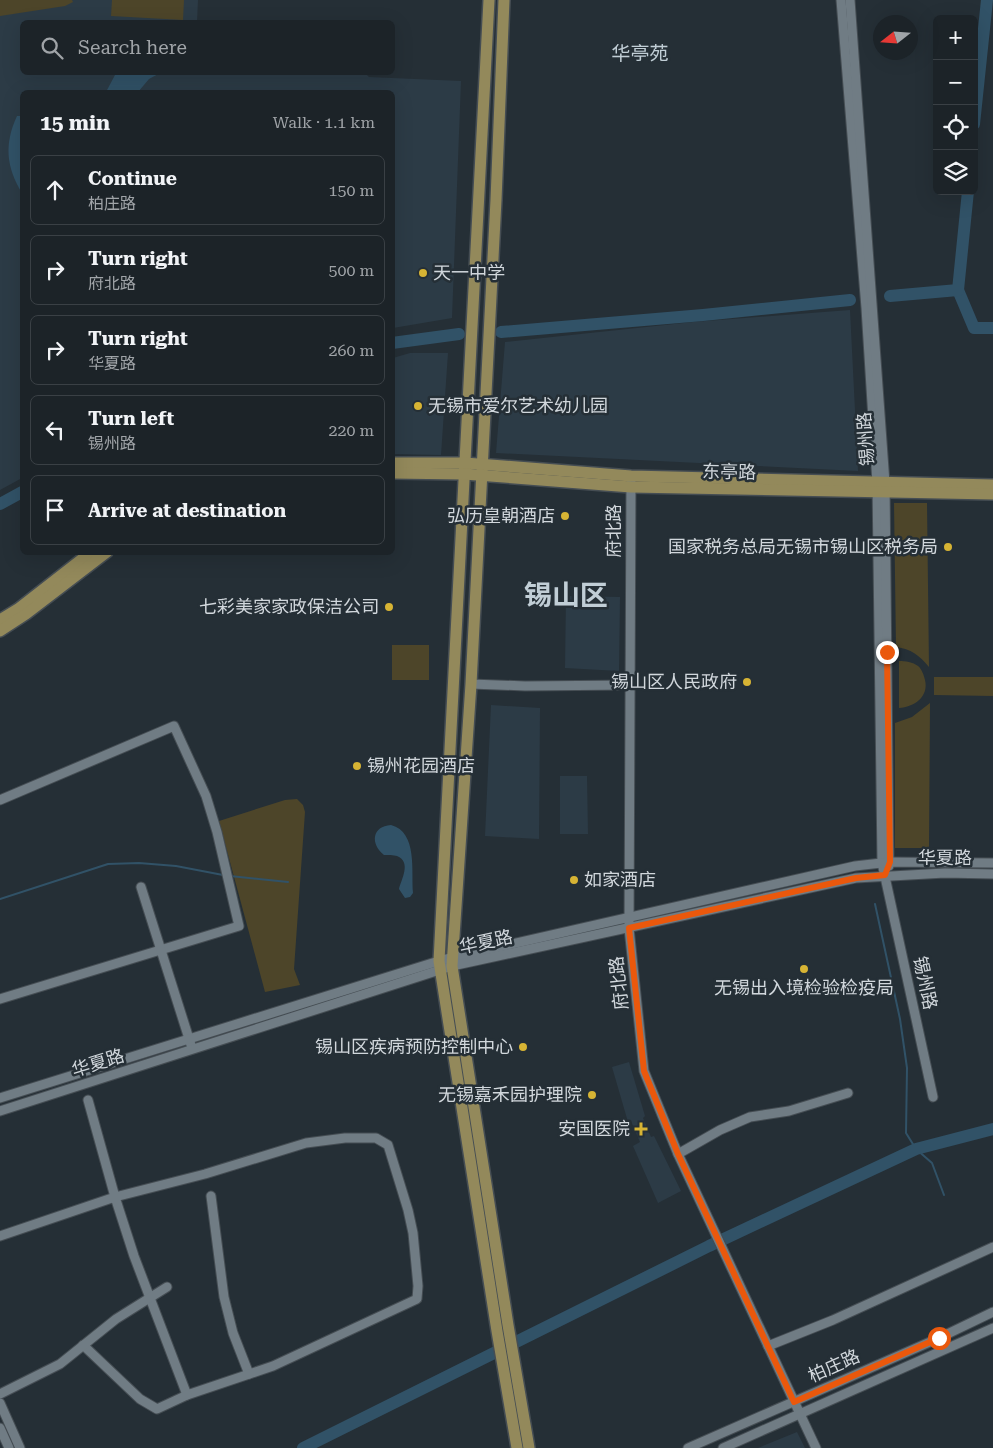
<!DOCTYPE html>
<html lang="en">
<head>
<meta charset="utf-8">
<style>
	body { margin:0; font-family:"Roboto Serif","Noto Sans SC",serif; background:#252b30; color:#f1f3f6 }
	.controls { position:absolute; right:15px; top:15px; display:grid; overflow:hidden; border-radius:8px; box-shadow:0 5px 20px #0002 }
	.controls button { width:45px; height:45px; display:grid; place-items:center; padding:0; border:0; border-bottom:1px solid #3a4045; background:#1c2328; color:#f1f3f6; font:25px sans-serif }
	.compass { position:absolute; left:873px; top:15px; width:45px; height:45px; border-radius:50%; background:#1c2328; box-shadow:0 5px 20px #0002; rotate:253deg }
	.stop { position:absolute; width:15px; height:15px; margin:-11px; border:4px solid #ea580c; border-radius:50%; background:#fff }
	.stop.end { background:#ea580c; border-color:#fff; box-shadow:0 1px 5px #0008 }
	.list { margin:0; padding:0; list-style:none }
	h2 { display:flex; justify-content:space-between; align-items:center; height:65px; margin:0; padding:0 20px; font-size:21px }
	h2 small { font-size:16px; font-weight:400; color:#a0a4a8 }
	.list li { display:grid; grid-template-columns:32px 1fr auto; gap:15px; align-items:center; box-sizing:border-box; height:70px; margin:0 10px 10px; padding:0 10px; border:1px solid #3a4045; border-radius:8px }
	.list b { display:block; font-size:19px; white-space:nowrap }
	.list p { margin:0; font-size:16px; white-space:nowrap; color:#a0a4a8 }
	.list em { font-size:16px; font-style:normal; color:#a0a4a8 }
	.icon { flex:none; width:28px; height:28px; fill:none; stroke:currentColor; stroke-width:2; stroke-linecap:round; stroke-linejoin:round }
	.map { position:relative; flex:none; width:993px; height:1448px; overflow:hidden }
	.search { position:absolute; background:#1c2328; box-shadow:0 5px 20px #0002; left:20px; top:20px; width:375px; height:55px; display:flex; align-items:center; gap:12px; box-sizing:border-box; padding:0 18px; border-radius:8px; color:#a0a4a8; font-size:19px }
	.panel { position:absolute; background:#1c2328; box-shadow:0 5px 20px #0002; left:20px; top:90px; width:375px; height:465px; border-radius:8px }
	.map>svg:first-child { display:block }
</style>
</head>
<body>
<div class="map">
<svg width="993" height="1448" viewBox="0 0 993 1448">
	<rect width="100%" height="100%" fill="#252f36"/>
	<g fill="#2c3b46">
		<path d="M0 0H198L197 22H22V72H364L369 77 461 81 452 318 393 328 392 92H22V478L0 490Z"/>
		<path d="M850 310 858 471 496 453 505 342 693 322Z"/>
		<path d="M410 353H448L441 455 393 454V358Z"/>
		<path d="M566 596 620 597 619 671 565 668Z"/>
		<path d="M491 705 540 708 539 839 485 836Z"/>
		<path d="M560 776H587L588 834H560Z"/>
		<path d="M629 1062 645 1116 643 1118 651 1137 654 1136 681 1191 658 1203 633 1146 640 1142 631 1121 628 1122 612 1067Z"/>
		<path d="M797 1432 805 1448H758Z"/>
	</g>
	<g fill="#4d4529">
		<path d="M0 0H72L73 2 65 6 0 16Z"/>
		<path d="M112 0H184L183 20 111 16Z"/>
		<path d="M894 503H927L929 667C919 655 911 649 896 647Z"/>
		<rect x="392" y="645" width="37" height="35"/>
		<path d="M899 661C905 661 913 662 918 666 922 669 924 676 925 680 929 697 914 707 899 708Z"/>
		<path d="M934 677H993V696L934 695Z"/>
		<path d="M930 703 929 848H895V723L912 717Z"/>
		<path d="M297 799 303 805 305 812 294 969 300 985 265 992 219 821 285 800Z"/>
	</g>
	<g fill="#315267">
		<path d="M120 72H160V73L149 79 138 92H106L115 75Z"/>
		<path d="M17 116H22V193C6 167 4 144 17 116Z"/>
		<path d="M391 825C418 832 411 872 413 893L410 897 405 898 399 889C401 880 412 862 397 856 394 855 387 855 384 855 370 844 372 826 391 825Z"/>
	</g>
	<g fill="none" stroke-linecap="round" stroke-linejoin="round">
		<g stroke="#315267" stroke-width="2">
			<path d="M230 876 288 882"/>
			<path d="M0 899 108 864 139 863 176 866 223 875"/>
			<path d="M875 904 900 1019 907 1068 906 1133 916 1149 932 1163 944 1195"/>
		</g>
		<g stroke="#315267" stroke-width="12">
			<path d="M974 124 987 0"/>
			<path d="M958 290 974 328H993"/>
			<path d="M890 296 958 290 968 191"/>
			<path d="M501 332 703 315 850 300"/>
			<path d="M392 343 459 334"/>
			<path d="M0 504 22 492"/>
			<path d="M303 1448 709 1246 916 1149 993 1129"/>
		</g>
		<g stroke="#454d53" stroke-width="11">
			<g id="minor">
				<path d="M841 0 866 308 877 483 882 863 933 1097"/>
				<path d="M850 0 885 483 889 866"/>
				<path d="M631 482 629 928 644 1071 678 1154 816 1448"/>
				<path d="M471 684 525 686 630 685"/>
				<path d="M0 800 174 726 206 796 217 832 239 926 0 999"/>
				<path d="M141 887 191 1045"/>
				<path d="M0 1098 442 960 855 866 890 862 993 863"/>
				<path d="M0 1111 452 966 856 878 945 873 993 874"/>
				<path d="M678 1154 720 1130 750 1117 789 1111 848 1093"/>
				<path d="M211 1196 224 1297 233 1333 249 1374"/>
				<path d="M0 1236 115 1197 205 1174 306 1143 345 1138H376L388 1145 408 1210 413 1233 418 1286 417 1299 273 1366 187 1395 134 1256 115 1197 88 1100"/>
				<path d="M83 1345 140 1399 157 1409 187 1395"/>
				<path d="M768 1346 833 1320 993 1247"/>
				<path d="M0 1394 60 1364 116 1319 167 1287"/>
				<path d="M0 1403 20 1448"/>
				<path d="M0 1428 9 1448"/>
				<path d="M688 1448 939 1338 993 1312"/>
				<path d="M723 1448 993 1328"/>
			</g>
		</g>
		<g stroke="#454d53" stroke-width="14">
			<g id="major">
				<path d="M489 0 439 961 497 1331 517 1448"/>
				<path d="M504 0 496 200 471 684 452 966 508 1325 529 1448"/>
				<path d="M392 463H465L631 476 993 485"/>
				<path d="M392 473 464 474 631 487 993 494"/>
				<path d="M0 620 18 609 91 552"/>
				<path d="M0 631 26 614 107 552"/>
			</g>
		</g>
		<use href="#minor" stroke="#707c84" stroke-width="9"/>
		<use href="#major" stroke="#93895b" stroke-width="11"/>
	</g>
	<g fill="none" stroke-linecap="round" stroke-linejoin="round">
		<path stroke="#ea580c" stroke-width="6" d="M887 652 890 862 885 875 856 878 629 928 644 1071 678 1154 794 1402 939 1338"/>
	</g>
	<g fill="#d7b434" stroke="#252f36" stroke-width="2">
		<circle cx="423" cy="273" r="5"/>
		<circle cx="418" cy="406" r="5"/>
		<circle cx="565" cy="516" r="5"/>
		<circle cx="948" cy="547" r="5"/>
		<circle cx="389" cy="607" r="5"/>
		<circle cx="747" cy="682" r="5"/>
		<circle cx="357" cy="766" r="5"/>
		<circle cx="574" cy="880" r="5"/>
		<circle cx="804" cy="969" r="5"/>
		<circle cx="523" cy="1047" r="5"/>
		<circle cx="592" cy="1095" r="5"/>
		<path d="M638.5 1121.5h5v5h5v5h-5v5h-5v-5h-5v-5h5z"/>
	</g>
	<g text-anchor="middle" stroke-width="5" stroke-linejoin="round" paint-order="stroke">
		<g font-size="18" fill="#d1d7dc" stroke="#252f36" text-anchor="end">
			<text x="433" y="279" text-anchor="start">天一中学</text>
			<text x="428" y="412" text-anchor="start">无锡市爱尔艺术幼儿园</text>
			<text x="555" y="522">弘历皇朝酒店</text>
			<text x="938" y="553">国家税务总局无锡市锡山区税务局</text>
			<text x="379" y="613">七彩美家家政保洁公司</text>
			<text x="737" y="688">锡山区人民政府</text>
			<text x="367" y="772" text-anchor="start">锡州花园酒店</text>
			<text x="584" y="886" text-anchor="start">如家酒店</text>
			<text x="804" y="994" text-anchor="middle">无锡出入境检验检疫局</text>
			<text x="513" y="1053">锡山区疾病预防控制中心</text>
			<text x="582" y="1101">无锡嘉禾园护理院</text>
			<text x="630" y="1135">安国医院</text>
		</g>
		<g font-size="18" fill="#d1d7dc" stroke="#252f36">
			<text transform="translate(866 439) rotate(-94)" y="6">锡州路</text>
			<text transform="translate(729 472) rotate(1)" y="6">东亭路</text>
			<text transform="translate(614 531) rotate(-90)" y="6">府北路</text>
			<text x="945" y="864">华夏路</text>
			<text transform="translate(486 942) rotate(-12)" y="6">华夏路</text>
			<text transform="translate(619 983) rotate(-96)" y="6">府北路</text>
			<text transform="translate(925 983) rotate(78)" y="6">锡州路</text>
			<text transform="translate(98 1063) rotate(-17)" y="6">华夏路</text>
			<text transform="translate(834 1366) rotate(-24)" y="6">柏庄路</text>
		</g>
		<g font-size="19" fill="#c1ced6" stroke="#252f36">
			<text x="640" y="60">华亭苑</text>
		</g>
		<g font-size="28" font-weight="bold" fill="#c1ced6" stroke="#252f36">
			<text x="566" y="605">锡山区</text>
		</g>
	</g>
</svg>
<div class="controls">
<button>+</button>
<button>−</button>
<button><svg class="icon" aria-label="locate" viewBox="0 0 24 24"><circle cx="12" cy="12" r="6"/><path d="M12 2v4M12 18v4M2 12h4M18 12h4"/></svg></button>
<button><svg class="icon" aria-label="layers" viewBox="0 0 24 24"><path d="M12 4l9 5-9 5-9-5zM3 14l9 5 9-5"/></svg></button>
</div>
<svg class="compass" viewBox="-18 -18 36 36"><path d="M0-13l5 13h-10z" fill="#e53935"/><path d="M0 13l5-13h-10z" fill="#a0a4a8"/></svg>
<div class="stop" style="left:939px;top:1338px"></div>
<div class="stop end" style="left:887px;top:652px"></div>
<div class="search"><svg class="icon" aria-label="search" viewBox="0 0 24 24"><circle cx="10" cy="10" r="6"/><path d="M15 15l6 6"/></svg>Search here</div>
<section class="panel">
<h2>15 min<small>Walk · 1.1 km</small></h2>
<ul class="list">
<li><svg class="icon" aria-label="ahead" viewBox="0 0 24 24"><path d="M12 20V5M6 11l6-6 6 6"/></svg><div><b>Continue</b><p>柏庄路</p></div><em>150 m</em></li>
<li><svg class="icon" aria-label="right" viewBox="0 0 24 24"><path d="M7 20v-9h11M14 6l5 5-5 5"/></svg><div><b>Turn right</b><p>府北路</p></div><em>500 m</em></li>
<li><svg class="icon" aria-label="right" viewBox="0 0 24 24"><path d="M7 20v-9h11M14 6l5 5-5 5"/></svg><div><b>Turn right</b><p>华夏路</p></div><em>260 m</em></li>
<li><svg class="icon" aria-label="left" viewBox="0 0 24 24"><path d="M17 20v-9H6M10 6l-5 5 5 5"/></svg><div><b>Turn left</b><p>锡州路</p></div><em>220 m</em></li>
<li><svg class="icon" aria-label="arrive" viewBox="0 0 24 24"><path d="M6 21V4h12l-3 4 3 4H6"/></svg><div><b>Arrive at destination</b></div></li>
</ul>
</section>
</div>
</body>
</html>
